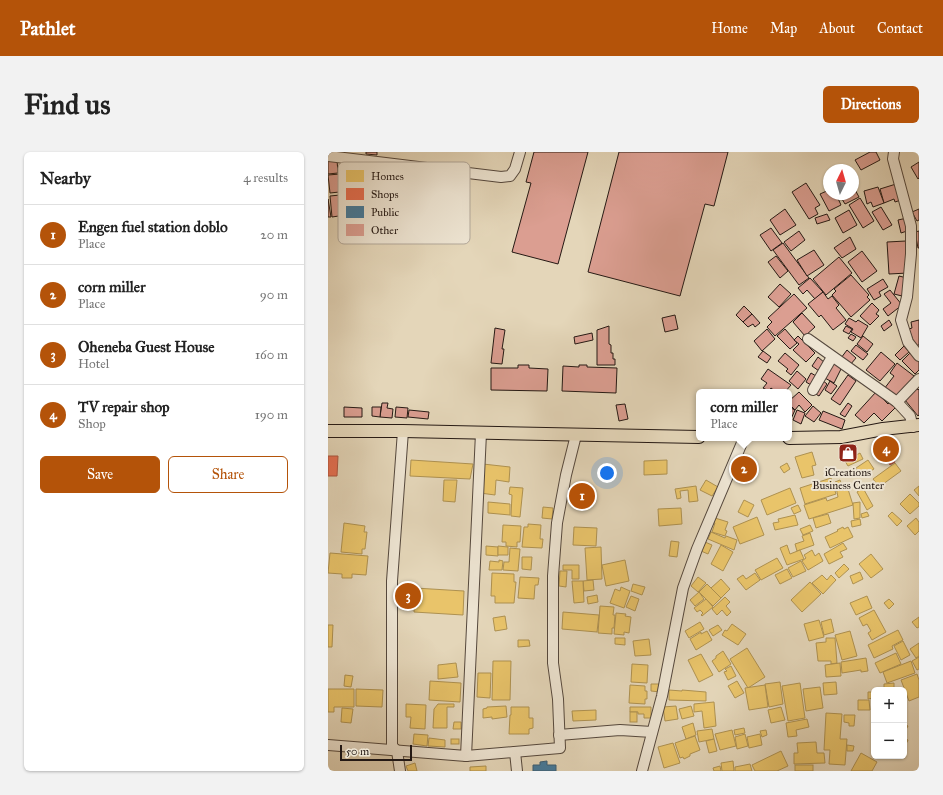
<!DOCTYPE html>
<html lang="en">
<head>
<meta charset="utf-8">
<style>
	body { margin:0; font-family:"IM FELL Great Primer",serif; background:#f2f2f2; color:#222 }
	.controls { position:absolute; right:12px; bottom:12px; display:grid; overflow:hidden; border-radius:6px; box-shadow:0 1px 3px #0004 }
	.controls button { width:36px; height:36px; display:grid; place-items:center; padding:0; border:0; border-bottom:1px solid #e0e0e0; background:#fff; color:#222; font:20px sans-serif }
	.compass { position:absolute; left:495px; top:12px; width:36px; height:36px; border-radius:50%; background:#fff; box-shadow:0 1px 3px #0004; rotate:5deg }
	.scale { position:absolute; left:12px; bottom:10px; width:72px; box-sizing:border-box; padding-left:4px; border:2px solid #251914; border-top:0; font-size:11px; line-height:14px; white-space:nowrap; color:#251914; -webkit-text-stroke:3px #ede4d2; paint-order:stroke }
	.you { position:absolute; left:279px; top:321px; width:14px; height:14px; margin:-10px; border:3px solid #fff; border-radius:50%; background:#1a73e8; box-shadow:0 0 0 6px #1a73e833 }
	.badge { display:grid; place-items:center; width:26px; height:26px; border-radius:50%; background:#b45309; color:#fff; font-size:13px; font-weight:700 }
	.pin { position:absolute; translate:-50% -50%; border:2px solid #fff; box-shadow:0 1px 4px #0006 }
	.popup { position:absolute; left:368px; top:237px; width:96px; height:52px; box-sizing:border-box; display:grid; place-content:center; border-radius:6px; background:#fff; filter:drop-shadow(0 1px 3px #0005); font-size:13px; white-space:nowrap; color:#767676 }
	.popup b { font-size:15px; color:#222 }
	.popup::after { content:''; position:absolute; left:50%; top:100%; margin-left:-8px; border:8px solid transparent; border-top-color:#fff }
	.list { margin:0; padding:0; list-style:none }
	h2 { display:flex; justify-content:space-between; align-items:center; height:52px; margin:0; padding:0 16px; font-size:17px }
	h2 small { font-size:13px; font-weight:400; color:#767676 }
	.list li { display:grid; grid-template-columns:26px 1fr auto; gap:12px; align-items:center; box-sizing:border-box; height:60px; padding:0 16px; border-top:1px solid #e0e0e0 }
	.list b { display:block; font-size:15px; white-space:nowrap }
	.list p { margin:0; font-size:13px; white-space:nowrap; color:#767676 }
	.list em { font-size:13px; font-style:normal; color:#767676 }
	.actions { display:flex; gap:8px; padding:12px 16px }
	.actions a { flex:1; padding:9px 0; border:1px solid #b45309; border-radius:6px; text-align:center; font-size:14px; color:#b45309 }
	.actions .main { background:#b45309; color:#fff }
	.map { position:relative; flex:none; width:591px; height:619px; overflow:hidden; border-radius:6px }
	header { display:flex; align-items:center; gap:24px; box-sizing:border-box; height:56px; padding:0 20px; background:#b45309; color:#fff }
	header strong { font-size:19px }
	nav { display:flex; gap:22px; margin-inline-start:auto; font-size:14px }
	.intro { display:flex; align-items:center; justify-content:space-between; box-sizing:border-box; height:96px; padding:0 24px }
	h1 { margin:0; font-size:28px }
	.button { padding:10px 18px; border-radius:6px; background:#b45309; color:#fff; font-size:14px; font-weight:700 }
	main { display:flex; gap:24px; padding:0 24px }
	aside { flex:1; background:#fff; border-radius:6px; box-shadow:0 1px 3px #0004 }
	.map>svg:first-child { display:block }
</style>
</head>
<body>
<header>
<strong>Pathlet</strong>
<nav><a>Home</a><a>Map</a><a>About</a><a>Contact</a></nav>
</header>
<div class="intro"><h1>Find us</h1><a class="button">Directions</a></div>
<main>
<aside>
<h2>Nearby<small>4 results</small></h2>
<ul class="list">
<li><span class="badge">1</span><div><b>Engen fuel station doblo</b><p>Place</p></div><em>20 m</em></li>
<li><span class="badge">2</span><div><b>corn miller</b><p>Place</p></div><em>90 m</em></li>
<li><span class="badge">3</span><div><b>Oheneba Guest House</b><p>Hotel</p></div><em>160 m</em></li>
<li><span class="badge">4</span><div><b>TV repair shop</b><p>Shop</p></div><em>190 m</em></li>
</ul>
<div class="actions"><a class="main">Save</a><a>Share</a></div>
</aside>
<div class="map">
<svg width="591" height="619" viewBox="0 0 591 619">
	<rect width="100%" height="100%" fill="#e4d6b9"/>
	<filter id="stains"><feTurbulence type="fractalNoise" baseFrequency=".005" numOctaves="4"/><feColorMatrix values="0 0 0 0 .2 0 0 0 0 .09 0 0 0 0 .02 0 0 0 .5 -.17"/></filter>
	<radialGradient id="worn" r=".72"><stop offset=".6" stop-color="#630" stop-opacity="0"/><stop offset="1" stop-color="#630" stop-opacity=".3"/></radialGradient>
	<g fill="#e9c46a" stroke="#ae9150">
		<path d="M484 300 488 313 484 314 486 323 474 326 467 305Z"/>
		<path d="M532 301 535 307 520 314 517 309Z"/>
		<path d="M417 306 424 310 414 326 409 323 416 311 415 310Z"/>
		<path d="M83 308 145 312 142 327 82 324Z"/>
		<path d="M339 308V322L316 323V309Z"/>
		<path d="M540 308 546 317 533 325 528 316Z"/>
		<path d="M459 311 462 317 456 321 452 315Z"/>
		<path d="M567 311 573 319 551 335 545 327Z"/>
		<path d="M155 312 182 315 181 330 168 328 167 343 152 341Z"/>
		<path d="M503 326 508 342 477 352 472 336Z"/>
		<path d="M116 328H129L127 350 115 349Z"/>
		<path d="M378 328 390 335 384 344 372 338Z"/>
		<path d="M512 328 515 336 519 334 525 353 481 367 476 353 498 346 499 349 510 345 507 330Z"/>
		<path d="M368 334 370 349 361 350 360 338 352 339 353 346 349 347 347 337Z"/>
		<path d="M591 334V344L586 338Z"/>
		<path d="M182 335 195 336 192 365 183 364 184 343 181 342Z"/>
		<path d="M462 336 468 351 439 363 433 348Z"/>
		<path d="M535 336 545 354 539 358 529 340Z"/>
		<path d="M244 337 265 338V352L243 351Z"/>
		<path d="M582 342 591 351V354L582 362 572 352Z"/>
		<path d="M416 348 426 353 420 365 410 360Z"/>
		<path d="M160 350 182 352V363L160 361Z"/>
		<path d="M532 350V366L526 367 525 351Z"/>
		<path d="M470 353 473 359 466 362 463 356Z"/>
		<path d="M215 355 225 356 224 367 214 366Z"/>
		<path d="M353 356 354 372 331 374 330 357Z"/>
		<path d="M539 360 541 364 534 366 533 362Z"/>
		<path d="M564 360 574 369 569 374 560 364Z"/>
		<path d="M500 362 503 371 488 376 485 366Z"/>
		<path d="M467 363 470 373 447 378 445 371 451 370 450 367Z"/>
		<path d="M429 365 436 383 412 392 405 375Z"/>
		<path d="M387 366 400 370 397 378 399 379 397 384 384 380 387 371H386Z"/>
		<path d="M588 366 591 370V379L587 383 579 374Z"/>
		<path d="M532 367 533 373 524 375 523 369Z"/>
		<path d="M16 371 37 374 36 380H39L37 397H34V402L13 400Z"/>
		<path d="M200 372 213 373 212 387H215L214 396 194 395 196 375H200Z"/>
		<path d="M175 373 193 374 192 390H189V395L178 394V390H174Z"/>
		<path d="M482 373 485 379 475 383 472 377Z"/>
		<path d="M246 375 269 376 268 394 245 393Z"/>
		<path d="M515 375 516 377 520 375 525 385 502 396 497 385 510 379 509 378Z"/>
		<path d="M383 380 397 386 398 384 409 388 406 398 380 387Z"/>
		<path d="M482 381 486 393 469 399 467 392 476 389 474 384Z"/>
		<path d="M343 389 351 390 349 405 341 404Z"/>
		<path d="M377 390 384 393 380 402 373 399Z"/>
		<path d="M515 391 519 397 512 400 515 405 501 412 496 402Z"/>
		<path d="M393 393 405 400 395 419 383 412Z"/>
		<path d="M459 393 462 402 472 398 476 407 459 413 452 396Z"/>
		<path d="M158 394 170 395V404L158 403Z"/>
		<path d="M170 394 180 395V403H170Z"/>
		<path d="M273 395 274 427 259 428 257 396Z"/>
		<path d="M182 396 192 397 190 419 175 418 176 410H181Z"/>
		<path d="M484 398 487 404 491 401 495 409 480 418 474 409 478 406 476 403Z"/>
		<path d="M2 401 40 404 38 423 24 422V426H14V422L0 421Z"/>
		<path d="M543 402 555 417 543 426 531 412Z"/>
		<path d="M194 405H204L203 418 194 417Z"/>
		<path d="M449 406 455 416 433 428 427 418Z"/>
		<path d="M171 408 175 409 174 418H161L162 409 171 410Z"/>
		<path d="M297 408 301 429 278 434 274 413Z"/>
		<path d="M473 409 478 419 465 425 460 416Z"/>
		<path d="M516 412 521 417 511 426 507 421Z"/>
		<path d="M235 413H251V427H244V418H235Z"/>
		<path d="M459 417 464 426 452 432 447 423Z"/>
		<path d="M232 419H239L238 435 231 434Z"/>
		<path d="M532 420 535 427 525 432 522 424Z"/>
		<path d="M164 421 186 422V430H188L186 451H167V444H163Z"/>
		<path d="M427 421 432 428 418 438 409 427 415 423 418 427Z"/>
		<path d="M494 423 499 428 503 423 508 428 495 442 484 431Z"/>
		<path d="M192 425 211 426 210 433H207L206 447 190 446Z"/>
		<path d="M370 425 378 431 370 440 363 434Z"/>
		<path d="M393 427 402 437 393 446 383 436Z"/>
		<path d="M265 428 266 438 256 439 255 429Z"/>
		<path d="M244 429H255L256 450 246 451Z"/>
		<path d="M482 430 493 442 474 460 463 448Z"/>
		<path d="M305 432 317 435 314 443 303 439Z"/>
		<path d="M379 432 393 446 385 454 371 440Z"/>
		<path d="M293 435 302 439 296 456 282 451 287 437 292 439Z"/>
		<path d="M87 436 136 439 135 463 86 460Z"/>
		<path d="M371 440 376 447 367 454 362 448Z"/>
		<path d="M269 443 270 450 260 452 259 445Z"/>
		<path d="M303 444 311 447 307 459 298 455Z"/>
		<path d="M539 444 544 456 528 463 522 451Z"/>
		<path d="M397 445 402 450 398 454 403 460 399 464 394 458 389 463 384 457Z"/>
		<path d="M378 447 385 455 374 464 373 463 375 461 372 458 369 460 366 456Z"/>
		<path d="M561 447 566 452 561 457 556 451Z"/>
		<path d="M272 454 286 455 285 463H287L286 476H284V482L270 481Z"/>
		<path d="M546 458 558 480 544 488 540 481 543 479 539 472 535 474 531 466Z"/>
		<path d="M235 460 271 463 269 480 234 477Z"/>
		<path d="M288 461 298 462 297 464 303 465 301 481 296 480V483L286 482Z"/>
		<path d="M177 464 179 477 167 479 165 466Z"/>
		<path d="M591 465V475L589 476 584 470Z"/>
		<path d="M503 467 506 480 496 483 493 470Z"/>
		<path d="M491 468 496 485 481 489 476 472Z"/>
		<path d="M372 470 376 477 361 486 357 479Z"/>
		<path d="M404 472 418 482 410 493 394 483 397 478 399 479Z"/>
		<path d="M0 473H5L4 495H0Z"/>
		<path d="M390 473 394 478 385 484 381 478Z"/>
		<path d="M570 478 575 488 564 494 565 497 546 506 540 493Z"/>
		<path d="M379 479 384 488 368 498 362 487 373 480V482Z"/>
		<path d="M522 479 529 504 514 508 507 483Z"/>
		<path d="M287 486H297V493L287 492Z"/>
		<path d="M498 486H507L509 511 503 512V509H490L488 491 498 490Z"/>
		<path d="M321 487 323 503 307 504 305 489Z"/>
		<path d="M190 488H201L202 494 190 495Z"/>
		<path d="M575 489 582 503 573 508 566 494Z"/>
		<path d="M591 491V504L588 506 582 497Z"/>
		<path d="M419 496 437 525 420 536 402 507Z"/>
		<path d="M395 499 403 512 391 520 384 509 388 506V504Z"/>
		<path d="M568 501 573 512 552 521 547 511Z"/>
		<path d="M373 502 385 523 371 530 360 508Z"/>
		<path d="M591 505V517L589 518 584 509Z"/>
		<path d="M538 506 540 519 533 520V518L514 521 513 510Z"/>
		<path d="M165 509H183L182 548H164Z"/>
		<path d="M583 509 587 521 559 531 555 520Z"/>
		<path d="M128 511 130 525 110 527V513Z"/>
		<path d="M512 511 513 524 498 525 497 513Z"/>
		<path d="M304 512 320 513 319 531 303 530Z"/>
		<path d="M403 514 408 524 400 528 396 520 399 519 397 517Z"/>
		<path d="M150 521H163L162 546 149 545Z"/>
		<path d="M589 522 591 528V545L581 549 573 528Z"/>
		<path d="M17 523 25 524 23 535 16 534Z"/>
		<path d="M102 529 133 531 132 550 101 548Z"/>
		<path d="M409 529 416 541 407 546 400 534Z"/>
		<path d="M452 530 455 552 441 555 437 532Z"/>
		<path d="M508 530 509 542 496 543 495 531Z"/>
		<path d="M472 531 477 566 460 569 454 534Z"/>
		<path d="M566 531V538H556V532Z"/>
		<path d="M323 532H332V540L323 539Z"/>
		<path d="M302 533 317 534V539H319V547H317V552L301 551Z"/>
		<path d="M437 533 440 555 421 558 417 536Z"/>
		<path d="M492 535 495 556 478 559 475 537Z"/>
		<path d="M0 537H26V555H6V560H0Z"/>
		<path d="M28 537 55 538 54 555 28 554Z"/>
		<path d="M341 538 354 539V538L378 540V549L341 548Z"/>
		<path d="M540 540H546V546L540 547Z"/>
		<path d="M530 548H541L542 558H530Z"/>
		<path d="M386 550 388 574 376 576 374 559 366 560V552Z"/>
		<path d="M78 552 98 553 97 577 82 576 83 565H78Z"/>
		<path d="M110 552H126V555H119V576H105L106 557Z"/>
		<path d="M178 554 179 565 164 567V565L155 566V557L159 556V555Z"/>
		<path d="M348 554 350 567 337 569 335 555Z"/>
		<path d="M363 554 366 564 354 567 351 557Z"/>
		<path d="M183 555H201V566H205V576L201 577V582H181L182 563H183Z"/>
		<path d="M302 555H323V566H316V562H310V560H302Z"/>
		<path d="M453 555 457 568 443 571 440 558Z"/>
		<path d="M14 556 25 557 23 571 13 570Z"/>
		<path d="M268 558V568L245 569 244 559Z"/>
		<rect x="302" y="560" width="7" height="10"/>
		<path d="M498 561 514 562 512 587H519L517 613 501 612 502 598H496Z"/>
		<path d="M516 563H527L526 574H521V571L516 570Z"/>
		<path d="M479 567 481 575 468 578 469 584 460 585 458 571Z"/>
		<path d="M126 570H133V577H125Z"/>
		<path d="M365 571 368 583 358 587 354 575Z"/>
		<path d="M576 572 580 574 576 581Z"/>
		<path d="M416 576 417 581 407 583 406 578Z"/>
		<path d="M384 577 386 587 371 590 369 579Z"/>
		<path d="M404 578 408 594 392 598 387 582Z"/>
		<path d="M438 578 439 583 434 585 432 579Z"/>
		<path d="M86 582 100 583 99 594 85 592Z"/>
		<path d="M417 582 420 594 409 597 407 585Z"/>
		<path d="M432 582 434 593 421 596 419 585Z"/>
		<path d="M367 584 372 598 362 602V604L356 607 355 605 352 606 347 591Z"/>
		<path d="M101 586 117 588V595L100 594Z"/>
		<path d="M576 586 580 588 576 596Z"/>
		<rect x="123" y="587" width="8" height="5"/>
		<path d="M386 587 389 599 381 601 378 589Z"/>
		<path d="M488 590 489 601H496L497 611 466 612V601H470L469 591Z"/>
		<path d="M345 591 352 611 336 616 330 595Z"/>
		<path d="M519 593 526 594 525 599H519Z"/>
		<path d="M453 599 460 614 449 619H427L424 613Z"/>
		<path d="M533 601 549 610 544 619H523Z"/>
		<path d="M405 609 406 619H394L393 611Z"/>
		<path d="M87 611 89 619H80L78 614Z"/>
		<path d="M422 612 424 619H407V615Z"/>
		<rect x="467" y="613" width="18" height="6"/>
		<path d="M158 614V619H142V615Z"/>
		<path d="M392 614 393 619H386L385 616Z"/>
	</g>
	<g fill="#e76f51" stroke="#ad553f">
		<path d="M558 295 567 310 562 313 553 298Z"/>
		<path d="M0 304H10L9 324H0Z"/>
	</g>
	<path fill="#457b9d" stroke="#3b5e74" d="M219 609V613H228V619H205V613H212V610Z"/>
	<g fill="#db9e91" stroke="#251914">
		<path d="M38 0H49V3L38 2Z"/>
		<path d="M206 0H260L230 112 184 100 203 31 198 30Z"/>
		<path d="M291 0H400L386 54 377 52 352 144 260 120Z"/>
		<path d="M542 0H548L552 8 533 18 527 8Z"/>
		<path d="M0 8H9L10 21 0 22Z"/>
		<path d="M591 10V26L590 27 583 15Z"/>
		<path d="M30 15 32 32 24 33 22 16Z"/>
		<path d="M11 18H16V21H19L21 39 2 41 0 23 12 22Z"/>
		<path d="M106 23H114V32H125V44L96 42 97 25H106Z"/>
		<path d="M478 31 492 53 487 56 490 62 481 67 464 40Z"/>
		<path d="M568 32 573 48 567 50 566 47 556 51 552 37Z"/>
		<path d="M525 34 531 45 517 52 511 42H525Z"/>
		<path d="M550 35 556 51 545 55 543 50 539 52 536 39Z"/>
		<path d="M501 38V42H508L513 53 501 59 492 42Z"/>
		<path d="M22 42 24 62 4 65 2 44Z"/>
		<path d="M532 46 546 69 535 76 521 53Z"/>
		<path d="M0 47 3 65H0Z"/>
		<path d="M115 50V65L97 66V51Z"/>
		<path d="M553 55 564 73 555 78 544 60Z"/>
		<path d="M457 57 468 73 452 83 442 68Z"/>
		<path d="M591 57V68L589 69 584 60Z"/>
		<path d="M521 58 529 73 515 81 507 66Z"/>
		<path d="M499 62 502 68 489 72 487 66Z"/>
		<path d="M579 66 582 78 573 81 570 68Z"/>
		<path d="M443 76 454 91 443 99 432 83Z"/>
		<path d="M471 79 477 88 463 99 456 90Z"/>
		<path d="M591 79V96H590L587 80Z"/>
		<path d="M522 85 528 97 514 106 506 96Z"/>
		<path d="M578 89 580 121 561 122 559 90Z"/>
		<path d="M455 91 481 126 471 133 445 98Z"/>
		<path d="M486 98 496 113 479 124 469 108Z"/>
		<path d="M534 99 549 119 534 130 520 110Z"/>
		<path d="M448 104 460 119 452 126 440 110Z"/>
		<path d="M511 105 524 121 498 143 485 127Z"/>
		<path d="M523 123 541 143 539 145 542 148 523 165 504 143 508 139 506 137Z"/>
		<path d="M571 124 579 126 574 144 566 142Z"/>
		<path d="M482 126 495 140 487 147 479 138 475 142 470 136Z"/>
		<path d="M555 127 560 135 551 140 553 144 546 148 539 137Z"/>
		<path d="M452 132 463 142 451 155 440 145Z"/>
		<path d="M562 138 574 153 560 164 555 157 563 151 556 142Z"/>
		<path d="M495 140 500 147 504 144 511 153 508 156 518 168 505 178 493 163 491 165 480 152Z"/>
		<path d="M466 142 479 156 447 184 439 175 444 170 440 166Z"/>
		<path d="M544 151 551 158 548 162 551 164 542 173 532 164Z"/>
		<path d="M416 154 424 162 415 170 408 163Z"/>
		<path d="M474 161 487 175 477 184 465 170Z"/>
		<path d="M424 162 432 171 427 175 425 172 420 175 415 170Z"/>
		<path d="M347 163 350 177 337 180 334 166Z"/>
		<path d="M521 166 528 170 530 168 540 174 533 186 523 180 525 177 517 172Z"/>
		<path d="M561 168 564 173 556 179 553 174Z"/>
		<path d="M591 168V193L587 194 581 177 584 176 583 170Z"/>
		<path d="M281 174V192L283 193V201H285V207H287V213H269V178Z"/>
		<path d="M518 174 524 177 521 182 515 179Z"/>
		<path d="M167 176 177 178 174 197H176L174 212 163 211Z"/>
		<path d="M439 177 447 187 434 199 426 189Z"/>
		<path d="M457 177 469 191 462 197 449 184Z"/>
		<path d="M264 181 265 188 247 192 246 185Z"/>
		<path d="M523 182 528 185 525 189 520 186Z"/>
		<path d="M470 184 487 201 478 210 465 198 471 192 466 188Z"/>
		<path d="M535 184 545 192 539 200 529 192Z"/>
		<path d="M528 193 540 202 535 208 523 199Z"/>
		<path d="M576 194 581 200 572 208 567 203Z"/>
		<path d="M519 198 528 206 522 213 513 206Z"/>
		<path d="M435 199 443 205 439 211 430 205Z"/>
		<path d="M553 200 567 212 552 229 538 218Z"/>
		<path d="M583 200 591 208V218L587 222 574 209Z"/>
		<path d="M457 201 471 213 463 223 458 219 460 217 450 209Z"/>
		<path d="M490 205 497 211 491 219 484 214Z"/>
		<path d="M504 210 514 215 506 231 495 225Z"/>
		<path d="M569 211 586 224 569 247 556 237 566 224 562 221Z"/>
		<path d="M190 213H201V216L220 217 219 239 163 238V216H190Z"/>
		<path d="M251 213H259V215L289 216 288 241 234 239 235 214 251 215Z"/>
		<path d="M440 217 463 233 457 240H452L450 238 448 240 443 236 441 239 435 236 439 231 433 227Z"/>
		<path d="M469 219 478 227 470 237 461 229Z"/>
		<path d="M483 221 488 224 483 233 478 230Z"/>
		<path d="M520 223 528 229 512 253 503 247Z"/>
		<path d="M494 228 499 232 491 244 486 241Z"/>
		<path d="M502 229 509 234 503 242 497 238Z"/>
		<path d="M588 235 590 238 591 237V263L590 264 577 248 582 244 580 241Z"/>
		<path d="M471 240 484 253 477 260 471 253 467 258 461 252V249Z"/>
		<path d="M548 240 560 252 563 249 569 254 554 269 546 261 536 271 527 263Z"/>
		<path d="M54 251H60L59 256 65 257 64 266 52 265Z"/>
		<path d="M520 251 524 254 517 265 512 262Z"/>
		<path d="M297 252 300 267 291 269 288 253Z"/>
		<path d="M485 254 493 261 486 270 477 264Z"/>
		<path d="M16 255 34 256V265H16Z"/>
		<path d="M44 255H53L52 265 44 264Z"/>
		<path d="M68 255 80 256 79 266 67 265Z"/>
		<path d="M461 255 467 258 462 269H461Z"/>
		<path d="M81 258 101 260 100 267 80 265Z"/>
		<path d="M469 258 477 261 473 272 465 268Z"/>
		<path d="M495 259 517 268 514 277 491 268Z"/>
	</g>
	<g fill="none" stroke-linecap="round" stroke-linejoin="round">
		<g stroke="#55483d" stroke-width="12">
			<g id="minor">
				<path d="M566 0 565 7 583 74V102L579 145 573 168 580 190 591 204"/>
				<path d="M0 4 173 25 182 24 187 17 192 0"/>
				<path d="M480 187 569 250 582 264 585 275"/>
				<path d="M485 238 504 205"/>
				<path d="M569 250 591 227"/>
				<path d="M231 583 292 578 324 580"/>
				<path d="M0 593 138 604 232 596 230 547 225 511V424L229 371 238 323 248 283"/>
				<path d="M187 600 189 619"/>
				<path d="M138 604C144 496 147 389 153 281"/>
				<path d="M72 619 69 599 64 594V429L75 279"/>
				<path d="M314 619 334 544 355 436 369 397 416 286"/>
			</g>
		</g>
		<g stroke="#251914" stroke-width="14">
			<g id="major">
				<path d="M0 279H75L371 285"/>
				<path d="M461 286 513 285 555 277 591 273"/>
			</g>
		</g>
		<use href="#minor" stroke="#ede4d2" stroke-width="10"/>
		<use href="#major" stroke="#e4d6b9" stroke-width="12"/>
	</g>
	<defs>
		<g id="shop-square" transform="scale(1)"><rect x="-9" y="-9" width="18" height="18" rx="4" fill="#8f2418" stroke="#ede4d2"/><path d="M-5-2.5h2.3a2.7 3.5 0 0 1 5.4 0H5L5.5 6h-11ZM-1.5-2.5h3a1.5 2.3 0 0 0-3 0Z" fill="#fff"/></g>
	</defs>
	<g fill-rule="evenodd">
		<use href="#shop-square" x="520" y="301"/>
	</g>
	<g text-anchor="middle" stroke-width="4" stroke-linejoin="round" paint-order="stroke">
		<g font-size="11" fill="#251914" stroke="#ede4d2">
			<text x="520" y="324">iCreations<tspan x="520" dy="13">Business Center</tspan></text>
		</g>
	</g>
	<rect x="10" y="10" width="132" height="82" rx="6" fill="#ede4d2" stroke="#b1a799" stroke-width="1"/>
	<rect x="18" y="18" width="18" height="12" fill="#e9c46a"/>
	<rect x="18" y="36" width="18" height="12" fill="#e76f51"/>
	<rect x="18" y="54" width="18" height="12" fill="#457b9d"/>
	<rect x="18" y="72" width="18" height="12" fill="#db9e91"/>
	<g font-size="11" fill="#251914">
		<text x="43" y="28">Homes</text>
		<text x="43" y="46">Shops</text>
		<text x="43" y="64">Public</text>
		<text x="43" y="82">Other</text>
	</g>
	<rect width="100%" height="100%" filter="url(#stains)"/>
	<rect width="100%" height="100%" fill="url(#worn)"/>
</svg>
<div class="controls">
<button>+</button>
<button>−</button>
</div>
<svg class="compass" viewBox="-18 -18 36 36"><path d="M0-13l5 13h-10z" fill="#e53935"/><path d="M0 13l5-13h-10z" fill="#767676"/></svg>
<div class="scale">50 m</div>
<div class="you"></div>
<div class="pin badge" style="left:254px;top:344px">1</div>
<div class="pin badge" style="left:416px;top:317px">2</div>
<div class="popup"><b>corn miller</b>Place</div>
<div class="pin badge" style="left:80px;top:444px">3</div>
<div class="pin badge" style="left:558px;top:297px">4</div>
</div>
</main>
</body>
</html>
